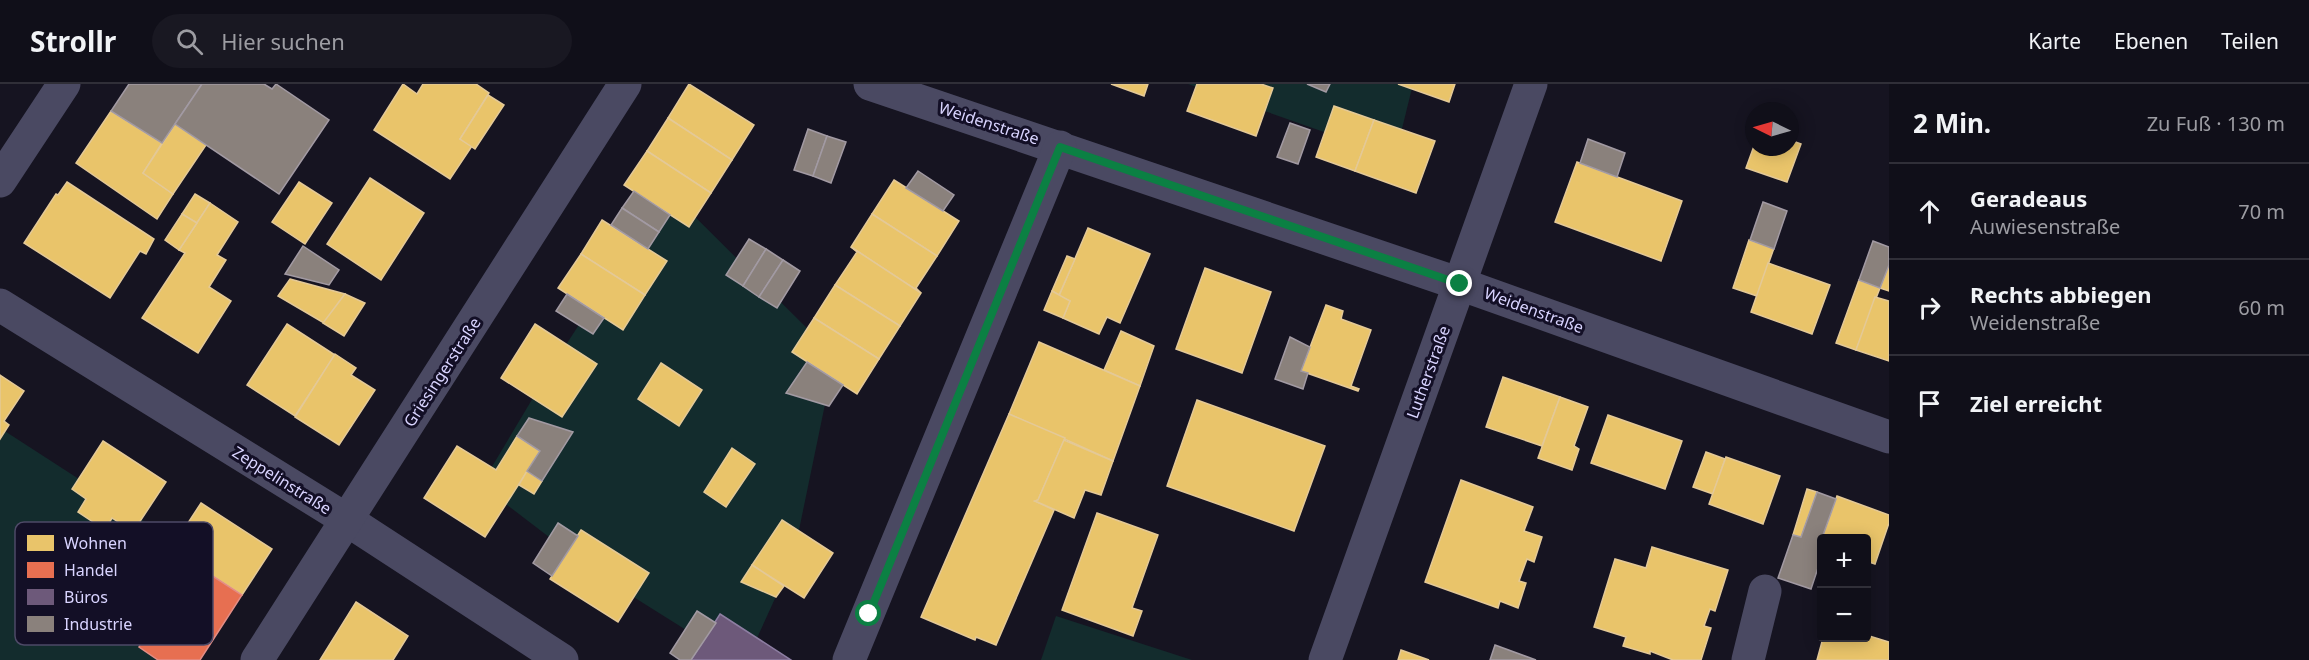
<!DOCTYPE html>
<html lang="de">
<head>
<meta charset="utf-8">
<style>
	body { margin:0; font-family:"Noto Sans",sans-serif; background:#191822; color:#f1f3f6 }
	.controls { position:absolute; right:18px; bottom:18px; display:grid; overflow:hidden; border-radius:6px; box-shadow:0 3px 15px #0003 }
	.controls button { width:54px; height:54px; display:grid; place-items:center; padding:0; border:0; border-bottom:2px solid #302f38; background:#100f19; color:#f1f3f6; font:30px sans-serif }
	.compass { position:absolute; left:1745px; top:18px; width:54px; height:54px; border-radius:50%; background:#100f19; box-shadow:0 3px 15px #0003; rotate:275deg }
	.stop { position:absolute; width:18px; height:18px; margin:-14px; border:4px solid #0b8043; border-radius:50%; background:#fff }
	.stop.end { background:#0b8043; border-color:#fff; box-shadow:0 2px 6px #0008 }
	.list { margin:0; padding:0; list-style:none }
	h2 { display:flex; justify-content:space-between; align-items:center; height:78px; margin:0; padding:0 24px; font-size:26px }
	h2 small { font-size:20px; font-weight:400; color:#9c9ca2 }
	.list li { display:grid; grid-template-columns:39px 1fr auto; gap:18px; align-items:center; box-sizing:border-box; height:96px; padding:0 24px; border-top:2px solid #302f38 }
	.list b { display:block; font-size:22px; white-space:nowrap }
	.list p { margin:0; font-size:20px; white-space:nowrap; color:#9c9ca2 }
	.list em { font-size:20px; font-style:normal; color:#9c9ca2 }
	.icon { flex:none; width:33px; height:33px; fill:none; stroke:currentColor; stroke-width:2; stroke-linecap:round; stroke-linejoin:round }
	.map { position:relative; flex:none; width:1889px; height:576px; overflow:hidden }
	header { display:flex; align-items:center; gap:36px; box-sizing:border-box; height:84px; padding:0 30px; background:#100f19; border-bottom:2px solid #302f38 }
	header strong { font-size:28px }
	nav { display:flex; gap:33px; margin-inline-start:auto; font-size:21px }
	.search { width:420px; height:54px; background:#191822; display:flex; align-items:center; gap:15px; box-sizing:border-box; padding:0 21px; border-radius:33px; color:#9c9ca2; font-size:22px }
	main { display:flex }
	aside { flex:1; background:#100f19 }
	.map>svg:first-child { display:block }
</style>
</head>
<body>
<header>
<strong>Strollr</strong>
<div class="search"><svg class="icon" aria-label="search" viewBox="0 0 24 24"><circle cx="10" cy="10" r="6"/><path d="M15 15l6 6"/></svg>Hier suchen</div>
<nav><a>Karte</a><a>Ebenen</a><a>Teilen</a></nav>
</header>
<main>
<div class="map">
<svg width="1889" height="576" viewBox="0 0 1889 576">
	<rect width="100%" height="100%" fill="#161421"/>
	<g fill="#132c2d">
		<path d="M1188 0H1413L1395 73Z"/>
		<path d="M667 105 835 272 793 475 747 576H734L600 492 481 401 549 287Z"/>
		<path d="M0 344 218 485 159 576H0Z"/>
		<path d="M1056 532 1192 576H1041Z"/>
	</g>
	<g fill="#e9c46a" stroke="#e4c997" stroke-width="1.5">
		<path d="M403 0 417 10 423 0H476L489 9 460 55 472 62 450 95 374 46Z"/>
		<path d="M689 0 754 41 732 76 668 34Z"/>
		<path d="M1111 0H1148L1144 12Z"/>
		<path d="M1197 0H1261L1273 4 1256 52 1187 27Z"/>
		<path d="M1398 0H1455L1449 18Z"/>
		<path d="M488 11 504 21 475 65 460 55Z"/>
		<path d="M1334 22 1374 36 1355 87 1316 73Z"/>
		<path d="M111 27 162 59 143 89 173 110 157 135 76 79Z"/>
		<path d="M668 34 732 76 711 109 647 67Z"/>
		<path d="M1374 36 1435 57 1416 109 1355 87Z"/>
		<path d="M175 40 206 61 173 110 143 89Z"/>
		<path d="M1790 56 1801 60 1787 98 1746 84 1754 62 1790 63Z"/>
		<path d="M647 67 711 109 689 143 624 101Z"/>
		<path d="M1577 78 1682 117 1661 177 1555 138Z"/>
		<path d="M370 94 424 129 381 196 327 160Z"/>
		<path d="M894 96 959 137 937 172 872 130Z"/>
		<path d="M67 98 154 155 146 170 140 167 110 214 24 159 56 110 58 111Z"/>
		<path d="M299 98 332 119 305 160 272 138Z"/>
		<path d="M195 110 210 119 197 139 182 130Z"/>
		<path d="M210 119 238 138 217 171 226 176 209 203 231 217 198 269 142 234 185 169 179 166Z"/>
		<path d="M182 130 197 139 179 166 165 156Z"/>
		<path d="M872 130 937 172 916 204 921 209 851 163Z"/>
		<path d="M602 136 667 177 645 211 581 170Z"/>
		<path d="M1088 144 1150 170 1120 239 1107 233 1099 250 1063 234 1070 217 1059 212Z"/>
		<path d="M1749 156 1774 164 1757 212 1733 204Z"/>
		<path d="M851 163 921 209 900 242 835 201 857 168Z"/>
		<path d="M581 170 645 211 623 246 558 204Z"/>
		<path d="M1067 172 1075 175 1059 211 1052 207Z"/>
		<path d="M1768 179 1830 201 1812 250 1751 228Z"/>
		<path d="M1889 181V207L1880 204Z"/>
		<path d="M1205 184 1271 208 1242 289 1176 265Z"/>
		<path d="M290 195 345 210 324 239 278 212Z"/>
		<path d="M1859 196 1880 204 1856 266 1836 259Z"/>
		<path d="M835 201 900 242 879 275 814 234Z"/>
		<path d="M1052 207 1070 217 1063 234 1044 226Z"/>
		<path d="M345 210 365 219 344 252 323 239Z"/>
		<path d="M1875 213 1889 217V277L1856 266Z"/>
		<path d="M1326 221 1343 227 1341 235 1371 246 1351 302 1359 305 1358 307 1301 287Z"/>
		<path d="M814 234 879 275 857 310 792 268Z"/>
		<path d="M287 240 335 271 295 332 247 301Z"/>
		<path d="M535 240 597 280 562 333 501 294Z"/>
		<path d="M1121 247 1154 262 1140 302 1104 286Z"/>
		<path d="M1039 258 1140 302 1113 377 1009 330Z"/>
		<path d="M335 270 356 284 351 291 375 306 339 361 295 333Z"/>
		<path d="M661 279 702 306 679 342 638 315Z"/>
		<path d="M0 291 24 307 4 337 9 341 0 355Z"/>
		<path d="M1503 293 1560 313 1542 362 1486 343Z"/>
		<path d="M1560 313 1588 323 1574 362 1579 365 1572 386 1538 374Z"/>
		<path d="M1197 316 1325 362 1294 447 1167 402Z"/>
		<path d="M1009 330 1065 354 1038 416 1035 417 1054 426 996 561 976 553 975 556 921 533Z"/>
		<path d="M1608 331 1682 357 1665 405 1591 379Z"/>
		<path d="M517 352 540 367 485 453 424 414 457 362 496 386Z"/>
		<path d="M1064 356 1113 377 1101 411 1085 406 1074 434 1035 417 1038 416Z"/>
		<path d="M103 357 166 398 133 448 112 434 105 446 78 428 86 415 72 405Z"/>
		<path d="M732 364 755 380 726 423 704 408Z"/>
		<path d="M1706 368 1725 375 1713 410 1693 403Z"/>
		<path d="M1726 373 1780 392 1763 440 1709 420Z"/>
		<path d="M527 387 542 397 534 410 519 401Z"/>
		<path d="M1461 396 1533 423 1524 447 1542 453 1534 478 1527 475 1519 497 1526 499 1518 524 1500 517 1498 524 1425 498Z"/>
		<path d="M1807 405 1817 408 1801 453 1793 451Z"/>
		<path d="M1837 412 1889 431V439L1875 480 1866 477V454H1822Z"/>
		<path d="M201 419 272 465 242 511 171 465Z"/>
		<path d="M1097 429 1158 451 1132 524 1142 527 1133 552 1062 526Z"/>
		<path d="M782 436 833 469 804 514 752 481Z"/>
		<path d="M581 446 649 489 618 538 550 495Z"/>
		<path d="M1652 463 1728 486 1715 527 1710 525 1704 542 1711 544 1701 576H1673L1650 567V570L1623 562 1626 553 1594 543 1615 475 1646 484Z"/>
		<path d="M752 481 784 502 776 513 741 498Z"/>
		<path d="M356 518 408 552 393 576H320Z"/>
		<path d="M1866 551 1889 558V576H1817L1823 554H1866Z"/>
		<path d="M1401 566 1429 576H1398Z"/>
	</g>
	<path fill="#e76f51" stroke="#e38d85" stroke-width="1.5" d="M171 465 242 511 200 576H158L139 563 143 556 114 537 129 515 136 519Z"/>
	<path fill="#6d597a" stroke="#8d7ea2" stroke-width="1.5" d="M720 530 791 576H691Z"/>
	<g fill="#8a817c" stroke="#a29aa3" stroke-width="1.5">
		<path d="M129 0H202L162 59 111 27Z"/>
		<path d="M202 0H264L272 5 276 0 329 36 279 110 175 40Z"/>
		<path d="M1307 0H1330L1326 8Z"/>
		<path d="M1290 39 1310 46 1298 80 1277 73Z"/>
		<path d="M808 45 827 52 813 92 794 86Z"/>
		<path d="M827 52 846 58 831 99 813 92Z"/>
		<path d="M1588 55 1625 69 1617 93 1580 79Z"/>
		<path d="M918 87 954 111 943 127 906 104Z"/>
		<path d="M634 107 670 131 659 148 622 124Z"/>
		<path d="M1763 118 1787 127 1774 165 1750 156Z"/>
		<path d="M622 124 659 148 648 165 611 141Z"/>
		<path d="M749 155 766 165 743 202 726 191Z"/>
		<path d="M1873 157 1889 163V181L1880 204 1859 196Z"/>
		<path d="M303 162 339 186 329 201 285 190Z"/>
		<path d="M766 165 783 176 759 213 743 202Z"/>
		<path d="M783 176 800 187 777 224 759 213Z"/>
		<path d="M567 210 604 234 593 250 556 227Z"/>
		<path d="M1290 253 1310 263 1301 287 1308 289 1303 305 1275 295Z"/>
		<path d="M807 278 843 301 829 322 786 309Z"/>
		<path d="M529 334 573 348 542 397 527 387 540 367 517 352Z"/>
		<path d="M1817 408 1836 415 1822 454V472L1811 505 1778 494 1793 451 1801 453Z"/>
		<path d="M558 439 578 452 552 492 533 479Z"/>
		<path d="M697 527 716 539 691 576H680L670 569Z"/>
		<path d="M1495 561 1536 576H1490Z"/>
	</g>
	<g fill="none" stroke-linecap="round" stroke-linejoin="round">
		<g stroke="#4a4962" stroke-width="33">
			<path d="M870 0 1460 200 1889 353"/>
			<path d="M0 97 64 0"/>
			<path d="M0 221 347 436 562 576"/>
			<path d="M257 576 625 0"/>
			<path d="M849 576 1060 63"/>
			<path d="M1325 576 1531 0"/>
			<path d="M1748 576 1765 507"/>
		</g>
	</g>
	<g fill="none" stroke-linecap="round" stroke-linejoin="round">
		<path stroke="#0b8043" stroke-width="8" d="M869 530 1060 63 1460 200"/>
	</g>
	<g text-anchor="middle" stroke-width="6" stroke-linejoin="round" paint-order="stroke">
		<g font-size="16" fill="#d9d4ff" stroke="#130f26">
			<text transform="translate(989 39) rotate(18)" y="6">Weidenstraße</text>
			<text transform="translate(1534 226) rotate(20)" y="6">Weidenstraße</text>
			<text transform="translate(442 288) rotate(-57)" y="6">Griesingerstraße</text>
			<text transform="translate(1428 288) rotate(-70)" y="6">Lutherstraße</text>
			<text transform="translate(282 396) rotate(32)" y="6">Zeppelinstraße</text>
		</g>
	</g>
	<rect x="15" y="438" width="198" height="123" rx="9" fill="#130f26" stroke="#4e4a67" stroke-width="1.5"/>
	<rect x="27" y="451" width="27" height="16" fill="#e9c46a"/>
	<rect x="27" y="478" width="27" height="16" fill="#e76f51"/>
	<rect x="27" y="505" width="27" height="16" fill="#6d597a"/>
	<rect x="27" y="532" width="27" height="16" fill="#8a817c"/>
	<g font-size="16" fill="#d9d4ff">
		<text x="64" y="465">Wohnen</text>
		<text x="64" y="492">Handel</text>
		<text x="64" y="519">Büros</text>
		<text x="64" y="546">Industrie</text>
	</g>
</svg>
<div class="controls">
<button>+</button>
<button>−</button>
</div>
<svg class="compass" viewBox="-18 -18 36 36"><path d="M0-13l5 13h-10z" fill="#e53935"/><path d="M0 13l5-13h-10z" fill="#9c9ca2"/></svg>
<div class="stop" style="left:869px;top:530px"></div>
<div class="stop end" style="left:1460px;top:200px"></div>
</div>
<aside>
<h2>2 Min.<small>Zu Fuß · 130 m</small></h2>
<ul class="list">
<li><svg class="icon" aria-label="ahead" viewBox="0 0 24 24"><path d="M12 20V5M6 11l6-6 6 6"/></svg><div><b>Geradeaus</b><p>Auwiesenstraße</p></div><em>70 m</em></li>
<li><svg class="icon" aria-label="right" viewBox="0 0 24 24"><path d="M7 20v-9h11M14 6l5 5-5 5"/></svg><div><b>Rechts abbiegen</b><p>Weidenstraße</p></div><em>60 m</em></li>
<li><svg class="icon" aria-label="arrive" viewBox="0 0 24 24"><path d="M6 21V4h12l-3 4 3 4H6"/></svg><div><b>Ziel erreicht</b></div></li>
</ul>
</aside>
</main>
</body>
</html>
